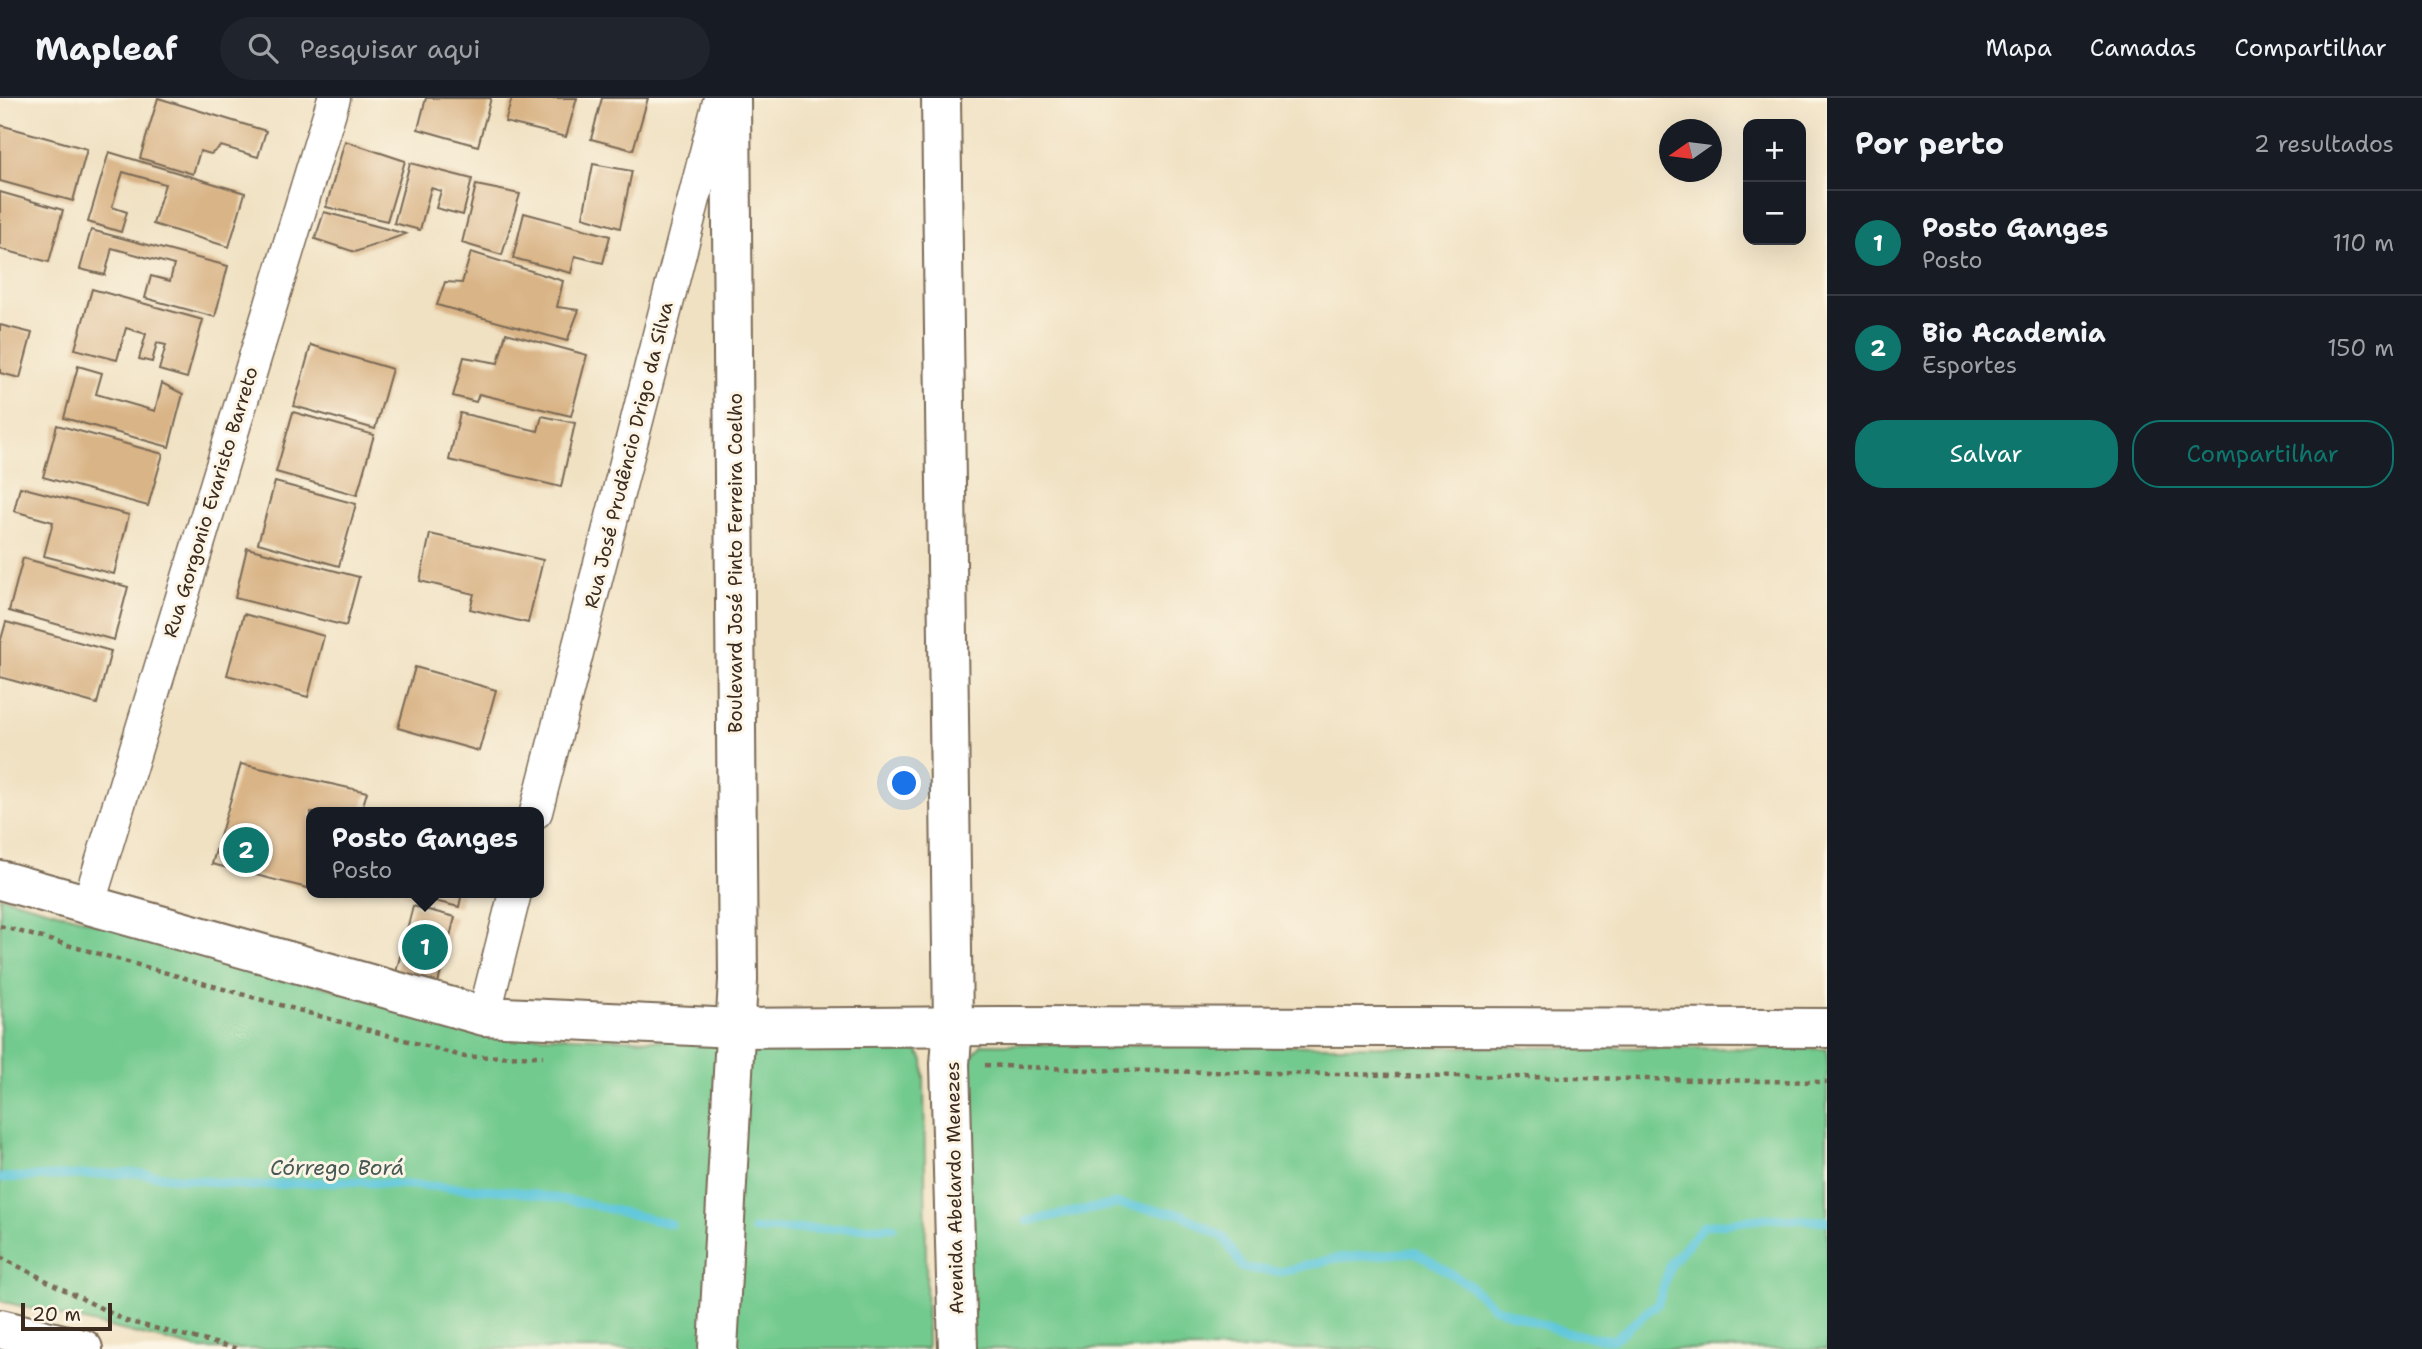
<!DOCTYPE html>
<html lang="pt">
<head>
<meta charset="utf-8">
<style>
	body { margin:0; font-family:"Shantell Sans",sans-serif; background:#20242c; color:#f1f3f6 }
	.controls { position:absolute; right:21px; top:21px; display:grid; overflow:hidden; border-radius:14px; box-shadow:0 7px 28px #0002 }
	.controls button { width:63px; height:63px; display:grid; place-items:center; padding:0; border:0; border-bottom:2px solid #363941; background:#171b24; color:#f1f3f6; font:35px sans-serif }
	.compass { position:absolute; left:1659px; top:21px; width:63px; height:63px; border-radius:50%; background:#171b24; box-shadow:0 7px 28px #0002; rotate:256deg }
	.scale { position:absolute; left:21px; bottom:18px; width:91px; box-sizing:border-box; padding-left:7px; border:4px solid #3b2a1e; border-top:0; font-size:19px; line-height:24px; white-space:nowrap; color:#3b2a1e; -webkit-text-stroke:5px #fcf5e5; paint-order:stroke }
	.you { position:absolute; left:905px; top:686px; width:24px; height:24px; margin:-18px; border:5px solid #fff; border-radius:50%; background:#1a73e8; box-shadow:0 0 0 10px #1a73e833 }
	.badge { display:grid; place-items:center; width:46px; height:46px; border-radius:50%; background:#0f766e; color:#fff; font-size:23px; font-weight:700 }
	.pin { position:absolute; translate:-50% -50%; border:4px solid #fff; box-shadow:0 2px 7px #0006 }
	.popup { position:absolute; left:306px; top:709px; width:238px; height:91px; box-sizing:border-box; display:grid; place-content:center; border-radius:14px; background:#171b24; filter:drop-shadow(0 2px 5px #0005); font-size:23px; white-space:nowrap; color:#9ea1a6 }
	.popup b { font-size:26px; color:#f1f3f6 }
	.popup::after { content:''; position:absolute; left:50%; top:100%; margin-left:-14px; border:14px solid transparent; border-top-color:#171b24 }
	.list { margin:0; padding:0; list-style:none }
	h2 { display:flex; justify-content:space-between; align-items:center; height:91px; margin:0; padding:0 28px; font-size:30px }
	h2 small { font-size:23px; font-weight:400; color:#9ea1a6 }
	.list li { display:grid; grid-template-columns:46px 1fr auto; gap:21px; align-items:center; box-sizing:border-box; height:105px; padding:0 28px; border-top:2px solid #363941 }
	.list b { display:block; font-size:26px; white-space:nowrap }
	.list p { margin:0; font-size:23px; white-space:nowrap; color:#9ea1a6 }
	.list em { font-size:23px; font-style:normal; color:#9ea1a6 }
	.actions { display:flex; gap:14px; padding:21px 28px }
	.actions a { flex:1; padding:16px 0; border:2px solid #0f766e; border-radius:28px; text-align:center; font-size:24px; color:#0f766e }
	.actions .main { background:#0f766e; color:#fff }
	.icon { flex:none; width:38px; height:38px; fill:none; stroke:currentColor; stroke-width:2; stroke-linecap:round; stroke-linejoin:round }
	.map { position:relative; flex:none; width:1827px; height:1251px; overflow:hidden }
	header { display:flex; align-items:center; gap:42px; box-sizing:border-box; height:98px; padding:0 35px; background:#171b24; border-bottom:2px solid #363941 }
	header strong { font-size:33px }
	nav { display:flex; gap:38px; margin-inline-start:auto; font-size:24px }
	.search { width:490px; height:63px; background:#20242c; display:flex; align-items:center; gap:18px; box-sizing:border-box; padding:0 24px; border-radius:38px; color:#9ea1a6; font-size:26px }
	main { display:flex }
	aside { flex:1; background:#171b24 }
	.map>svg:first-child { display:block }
</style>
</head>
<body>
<header>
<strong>Mapleaf</strong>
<div class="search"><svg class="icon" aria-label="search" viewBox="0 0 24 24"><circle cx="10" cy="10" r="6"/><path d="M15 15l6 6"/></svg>Pesquisar aqui</div>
<nav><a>Mapa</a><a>Camadas</a><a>Compartilhar</a></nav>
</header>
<main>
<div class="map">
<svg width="1827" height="1251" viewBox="0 0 1827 1251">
	<rect width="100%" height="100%" fill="#fcf5e5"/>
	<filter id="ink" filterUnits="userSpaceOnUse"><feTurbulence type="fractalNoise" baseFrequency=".0143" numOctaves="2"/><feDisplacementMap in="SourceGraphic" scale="14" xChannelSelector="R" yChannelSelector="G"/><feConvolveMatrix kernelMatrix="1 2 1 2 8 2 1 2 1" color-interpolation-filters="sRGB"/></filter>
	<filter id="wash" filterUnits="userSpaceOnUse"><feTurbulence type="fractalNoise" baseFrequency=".00686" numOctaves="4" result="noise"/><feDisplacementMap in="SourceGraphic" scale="28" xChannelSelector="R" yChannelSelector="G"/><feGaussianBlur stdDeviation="1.57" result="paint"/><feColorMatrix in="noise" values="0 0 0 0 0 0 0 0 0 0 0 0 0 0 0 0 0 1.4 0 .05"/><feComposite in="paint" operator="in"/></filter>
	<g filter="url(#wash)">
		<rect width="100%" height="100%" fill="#f0e1c2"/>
		<g fill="#73ca8f" stroke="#577a56" stroke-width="2">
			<path d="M0 798 400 910 469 935 706 944 915 948 923 962 924 978 927 1251H200L0 1203Z"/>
			<path d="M982 946 1827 951V1251H969L966 984 971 959Z"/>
		</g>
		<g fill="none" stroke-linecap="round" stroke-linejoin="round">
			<g stroke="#5fc7db" stroke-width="9">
				<path d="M0 1080 134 1075 250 1088 343 1083 512 1093 584 1105 671 1126"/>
				<path d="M1027 1123 1116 1106 1181 1116 1223 1139 1243 1170 1280 1174 1337 1160 1415 1154 1469 1187 1493 1209 1567 1235 1613 1242 1658 1205 1671 1165 1703 1128 1766 1120 1827 1123"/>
				<path d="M754 1132 893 1129"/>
			</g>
		</g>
		<g id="blocks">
			<g fill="#d9b486">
				<path d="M158 0 266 33 258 59 221 48 211 56 200 53 193 76 140 60Z"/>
				<path d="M426 0H491L478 48 418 31Z"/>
				<path d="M512 0H577L566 39 505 24Z"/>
				<path d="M602 0H648L633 52 591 41Z"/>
				<path d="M0 27 87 51 73 103 0 83Z"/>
				<path d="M345 43 405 63 387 123 326 109Z"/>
				<path d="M109 54 245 95 229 149 153 126 165 86 123 74 112 109 127 114 121 134 88 124Z"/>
				<path d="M410 65 472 81 463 117 436 110 441 93 431 90 420 132 394 125Z"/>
				<path d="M593 66 632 73 620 130 583 119Z"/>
				<path d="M476 87 520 96 502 157 462 145Z"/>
				<path d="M0 94 63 112 49 164 0 151Z"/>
				<path d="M324 114 406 136 355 154 315 141Z"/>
				<path d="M524 115 610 138 603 165 575 158 571 175 513 160Z"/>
				<path d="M91 132 228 168 215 219 145 200 151 178 170 183 174 167 112 150 105 177 80 171Z"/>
				<path d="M471 154 563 183 557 209 579 212 567 243 437 207 445 184 462 185Z"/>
				<path d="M92 191 203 222 187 280 159 272 166 247 157 245 152 264 139 261 146 236 126 230 117 262 75 251Z"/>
				<path d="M0 227 32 235 20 280 0 275Z"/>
				<path d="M506 235 587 257 571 318 479 296 476 304 453 298 464 259 498 265Z"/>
				<path d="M311 247 392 271 375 331 294 308Z"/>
				<path d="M78 268 102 275 96 296 155 313 162 285 183 296 169 349 64 320Z"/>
				<path d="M293 314 374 337 357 397 276 374Z"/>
				<path d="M460 315 538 333 542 318 575 325 561 389 449 362Z"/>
				<path d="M57 327 163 356 148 408 43 379Z"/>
				<path d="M275 384 356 406 339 468 258 445Z"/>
				<path d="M20 389 129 417 114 476 44 458 53 424 14 413Z"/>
				<path d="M430 436 543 462 528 525 470 511 474 496 420 483Z"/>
				<path d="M247 450 359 479 346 528 235 500Z"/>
				<path d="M23 460 128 489 114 542 9 513Z"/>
				<path d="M244 516 324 538 308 599 227 577Z"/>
				<path d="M6 524 111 553 97 606 0 579V545Z"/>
				<path d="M415 569 496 592 479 653 398 630Z"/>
				<path d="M241 666 367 694 361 714H311V791L212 766Z"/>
				<path d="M402 795H462L459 809Z"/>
				<path d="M413 808 455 819 437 889 395 878Z"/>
			</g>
		</g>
	</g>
	<g filter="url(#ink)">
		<use href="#blocks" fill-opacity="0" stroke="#7a6a57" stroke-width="2"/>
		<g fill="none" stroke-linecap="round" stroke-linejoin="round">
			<g stroke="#7a6a57" stroke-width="35">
				<g id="street">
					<path d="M536 714 720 0"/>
					<path d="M88 808 334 0"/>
					<path d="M484 918 515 795"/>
				</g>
			</g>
			<g stroke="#7a6a57" stroke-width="42">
				<g id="primary">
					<path d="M941 0 953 928 950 966 958 1251"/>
					<path d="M0 782 484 918 734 930 1000 928 1827 930"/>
					<path d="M0 1231 83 1251"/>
					<path d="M718 1251 738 882 731 0"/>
				</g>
			</g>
			<g stroke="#7a6a57" stroke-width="4.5" stroke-dasharray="5 5" stroke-linecap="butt">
				<path d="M0 828 465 959 543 958"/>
				<path d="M985 967 1090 972 1827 984"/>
				<path d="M0 1159 126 1223 239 1251"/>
			</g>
			<use href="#street" stroke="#fff" stroke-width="32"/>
			<use href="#primary" stroke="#fff" stroke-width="38"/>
		</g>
	</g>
	<g text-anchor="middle" stroke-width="6" stroke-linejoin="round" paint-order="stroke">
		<g font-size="19" fill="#3b2a1e" stroke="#fcf5e5">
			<text transform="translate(628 357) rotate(-76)" y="7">Rua José Prudêncio Drigo da Silva</text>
			<text transform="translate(210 404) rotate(-73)" y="7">Rua Gorgonio Evaristo Barreto</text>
			<text transform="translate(735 465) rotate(-90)" y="7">Boulevard José Pinto Ferreira Coelho</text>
			<text transform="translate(954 1090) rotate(-91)" y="7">Avenida Abelardo Menezes</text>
		</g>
		<g font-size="21" font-style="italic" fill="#465957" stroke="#fcf5e5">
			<text x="337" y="1077">Córrego Borá</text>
		</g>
	</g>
</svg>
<div class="controls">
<button>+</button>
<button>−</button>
</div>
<svg class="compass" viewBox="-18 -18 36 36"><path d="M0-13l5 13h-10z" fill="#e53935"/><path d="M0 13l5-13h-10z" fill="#9ea1a6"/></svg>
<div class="scale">20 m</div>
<div class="you"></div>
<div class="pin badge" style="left:425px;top:849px">1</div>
<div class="popup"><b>Posto Ganges</b>Posto</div>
<div class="pin badge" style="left:246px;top:752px">2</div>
</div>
<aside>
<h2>Por perto<small>2 resultados</small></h2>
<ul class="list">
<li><span class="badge">1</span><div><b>Posto Ganges</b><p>Posto</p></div><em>110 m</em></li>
<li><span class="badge">2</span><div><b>Bio Academia</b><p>Esportes</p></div><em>150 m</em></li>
</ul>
<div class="actions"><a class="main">Salvar</a><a>Compartilhar</a></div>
</aside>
</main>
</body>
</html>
